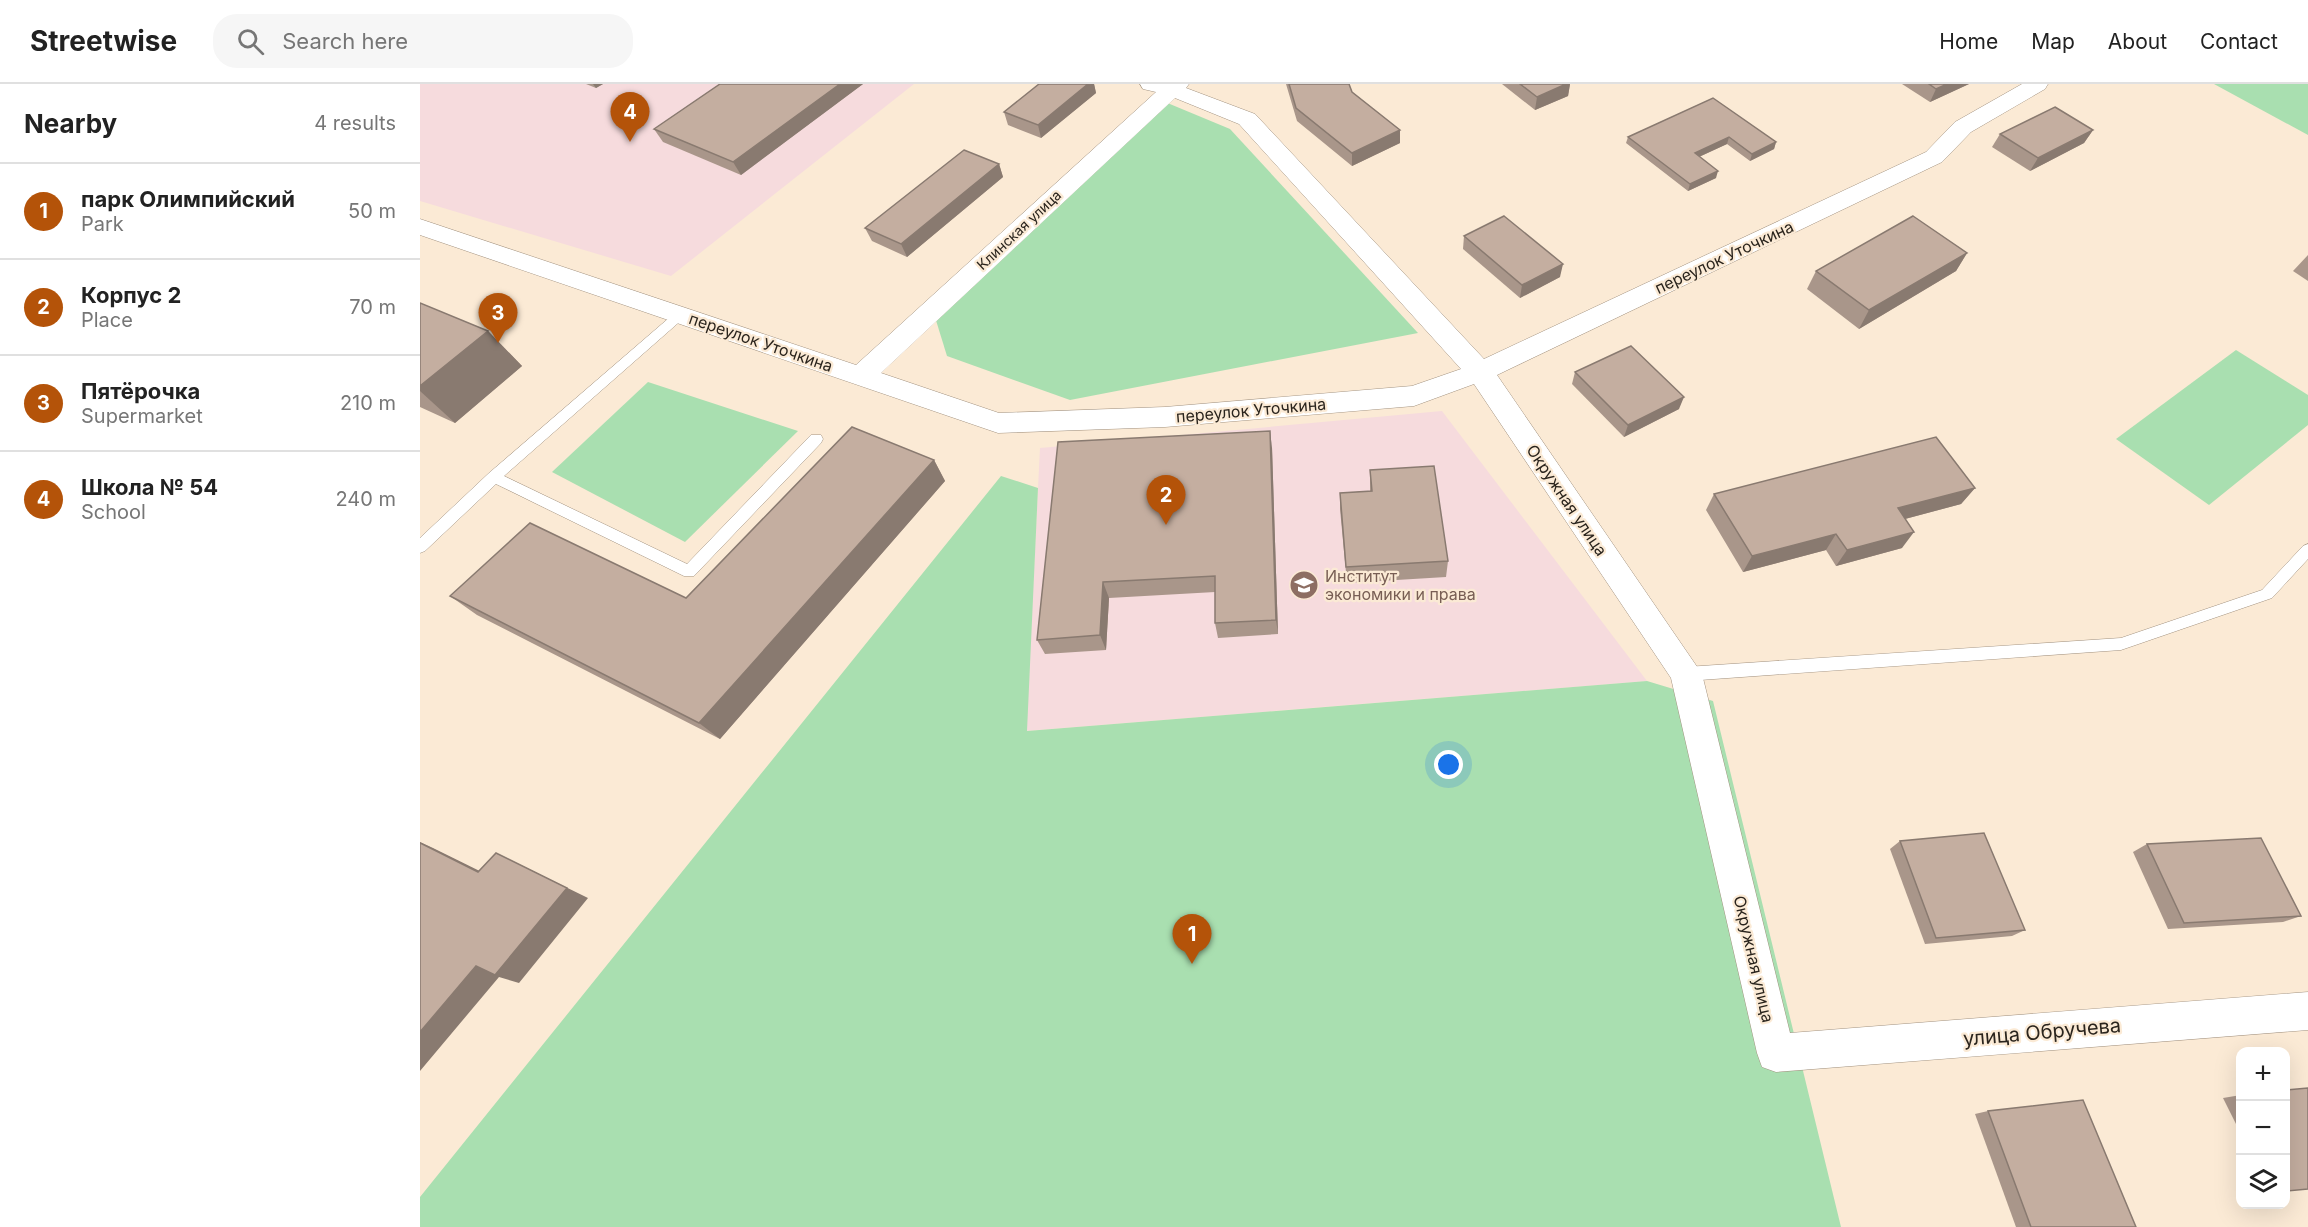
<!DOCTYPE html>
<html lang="en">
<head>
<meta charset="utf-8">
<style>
	body { margin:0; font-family:Inter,sans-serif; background:#f6f6f6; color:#222 }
	.controls { position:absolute; right:18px; bottom:18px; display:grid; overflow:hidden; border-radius:12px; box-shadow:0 6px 24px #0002 }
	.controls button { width:54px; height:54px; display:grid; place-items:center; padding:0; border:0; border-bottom:2px solid #e0e0e0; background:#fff; color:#222; font:30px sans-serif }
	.you { position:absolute; left:1029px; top:681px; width:21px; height:21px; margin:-15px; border:4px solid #fff; border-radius:50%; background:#1a73e8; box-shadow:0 0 0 9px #1a73e833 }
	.badge { display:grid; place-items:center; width:39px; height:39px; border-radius:50%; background:#b45309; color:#fff; font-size:20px; font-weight:700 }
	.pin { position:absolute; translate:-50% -50px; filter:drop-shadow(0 2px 3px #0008) }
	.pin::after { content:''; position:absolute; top:32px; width:21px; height:18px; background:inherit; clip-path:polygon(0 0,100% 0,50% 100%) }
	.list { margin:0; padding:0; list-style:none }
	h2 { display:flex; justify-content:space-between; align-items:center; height:78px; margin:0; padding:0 24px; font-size:26px }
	h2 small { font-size:20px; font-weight:400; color:#767676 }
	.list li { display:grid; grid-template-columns:39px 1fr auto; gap:18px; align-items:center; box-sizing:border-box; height:96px; padding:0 24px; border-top:2px solid #e0e0e0 }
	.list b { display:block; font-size:22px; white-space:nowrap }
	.list p { margin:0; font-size:20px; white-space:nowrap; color:#767676 }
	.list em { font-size:20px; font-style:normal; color:#767676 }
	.icon { flex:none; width:33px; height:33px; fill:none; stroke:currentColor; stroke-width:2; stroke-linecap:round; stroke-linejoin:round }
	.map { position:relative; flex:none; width:1888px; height:1143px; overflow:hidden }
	header { display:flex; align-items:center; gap:36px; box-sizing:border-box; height:84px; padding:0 30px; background:#fff; border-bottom:2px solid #e0e0e0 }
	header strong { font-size:28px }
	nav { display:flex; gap:33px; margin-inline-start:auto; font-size:21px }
	.search { width:420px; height:54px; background:#f6f6f6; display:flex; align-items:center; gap:15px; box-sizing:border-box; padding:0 21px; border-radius:24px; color:#767676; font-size:22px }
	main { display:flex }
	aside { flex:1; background:#fff }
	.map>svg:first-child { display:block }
</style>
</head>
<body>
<header>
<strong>Streetwise</strong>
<div class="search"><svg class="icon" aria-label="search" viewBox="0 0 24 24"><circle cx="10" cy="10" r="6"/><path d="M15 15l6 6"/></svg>Search here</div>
<nav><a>Home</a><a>Map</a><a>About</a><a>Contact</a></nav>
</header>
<main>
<aside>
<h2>Nearby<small>4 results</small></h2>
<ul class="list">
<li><span class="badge">1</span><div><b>парк Олимпийский</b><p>Park</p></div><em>50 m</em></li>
<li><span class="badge">2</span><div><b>Корпус 2</b><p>Place</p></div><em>70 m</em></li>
<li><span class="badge">3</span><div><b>Пятёрочка</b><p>Supermarket</p></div><em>210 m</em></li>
<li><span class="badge">4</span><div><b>Школа № 54</b><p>School</p></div><em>240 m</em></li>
</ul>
</aside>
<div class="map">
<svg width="1888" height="1143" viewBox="0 0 1888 1143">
	<rect width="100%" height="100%" fill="#fbead5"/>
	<g fill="#f6dbdd">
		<path d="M0 0H494L251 192 0 117Z"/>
		<path d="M1022 327 1227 597 606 647 620 364Z"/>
	</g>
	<g fill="#a9dfb0">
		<path d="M1794 0H1888V51Z"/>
		<path d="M733 13 810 45 998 249 650 316 527 272 510 217Z"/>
		<path d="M1816 266 1888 311V341L1789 421 1696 355Z"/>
		<path d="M228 298 378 347 265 458 132 388Z"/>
		<path d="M581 392 618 404 607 647 1227 597 1293 617 1421 1143H0V1113Z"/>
	</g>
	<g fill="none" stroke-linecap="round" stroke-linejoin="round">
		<g stroke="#a39381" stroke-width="1">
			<g id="service">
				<path d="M261 226 265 227V233L84 392 267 480 391 351H401L403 355 401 359 274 492H264L76 400 5 467 0 469V454L69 389 257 227Z"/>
				<path d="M1888 460V475L1852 514 1701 566 1266 597 1261 595 1258 590 1261 585 1266 583 1701 554 1842 506 1883 462Z"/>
			</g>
		</g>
		<g stroke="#a39381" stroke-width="1">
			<path id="minor" d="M720 0H769L766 4 835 30 1064 275 1506 68 1535 38 1602 0H1628L1625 5 1551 48 1522 78 1077 291 1282 590 1370 949 1888 908V946L1356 988 1342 983 1337 969 1251 594 1054 300 994 322 745 343 578 349 0 151V135L436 281 736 8 723 5ZM755 14 819 40 1041 285 992 302 745 323 579 329 461 289Z"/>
		</g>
		<use href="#service" fill="#fff" fill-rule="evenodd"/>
		<use href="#minor" fill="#fff" fill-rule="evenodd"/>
	</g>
	<g fill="#a9968a">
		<path d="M166 0H183L176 4Z"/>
		<path d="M300 0H443L321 91 243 58 234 45Z"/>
		<path d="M619 0H674L676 9 621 54 588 41 584 28Z"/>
		<path d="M866 0H929L932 8 980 46V59L932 82 877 37Z"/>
		<path d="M1082 0H1150L1148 12 1115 26Z"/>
		<path d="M1482 0H1549L1510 18Z"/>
		<path d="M1293 14 1356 58 1354 65 1330 77 1307 60 1279 73 1296 94 1268 107 1206 59 1208 53Z"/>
		<path d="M1673 46 1664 59 1610 87 1572 63 1580 50Z"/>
		<path d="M579 80 583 93 487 173 452 157 445 144Z"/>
		<path d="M1044 152 1140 193 1100 214 1043 165Z"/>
		<path d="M1547 169 1536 187 1439 245 1387 205 1396 187Z"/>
		<path d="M1888 171V197L1873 187Z"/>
		<path d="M0 219 68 247 102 282 35 339 0 323Z"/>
		<path d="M1155 288 1259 325 1204 353 1152 300Z"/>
		<path d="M638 358 852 364 858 550 798 554 795 539V508L689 514 686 566 625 570 617 556Z"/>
		<path d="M514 376 525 397 300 655 57 531 30 512 266 514Z"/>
		<path d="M950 386 1028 477 1026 493 927 499 920 425V409L950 407Z"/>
		<path d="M1555 404 1541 420 1485 435 1482 464 1416 482 1406 466 1323 488 1286 426 1294 410Z"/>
		<path d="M1480 757 1605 846 1592 852 1505 860 1470 765Z"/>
		<path d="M1727 760 1881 832 1863 838 1748 845 1713 768Z"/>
		<path d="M1821 1011V1050L1803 1014Z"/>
		<path d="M1568 1027 1716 1143H1596L1555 1030Z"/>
	</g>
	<g fill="#897a70">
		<path d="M173 0H183L176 4Z"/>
		<path d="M420 0H443L321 91 313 78Z"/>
		<path d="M668 0H674L676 9 621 54 618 41Z"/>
		<path d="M1146 0H1150L1148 12 1115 26 1117 13Z"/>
		<path d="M1527 0H1549L1510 18 1516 5Z"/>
		<path d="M980 46V59L932 82V69Z"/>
		<path d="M1673 46 1664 59 1610 87 1618 74Z"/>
		<path d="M1309 53 1307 60 1272 76 1275 69Z"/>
		<path d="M1356 58 1354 65 1330 77 1332 70Z"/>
		<path d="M579 80 583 93 487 173 481 160Z"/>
		<path d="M1298 87 1296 94 1268 107 1270 100Z"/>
		<path d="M1547 169 1536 187 1439 245 1449 226Z"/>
		<path d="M1143 180 1140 193 1100 214 1102 201Z"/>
		<path d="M68 247 102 282 35 339 0 307V302Z"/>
		<path d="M1264 313 1259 325 1204 353 1208 341Z"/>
		<path d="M850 347 852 364 858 550 856 536Z"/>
		<path d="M514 376 525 397 300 655 279 639Z"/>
		<path d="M1555 404 1541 420 1466 440 1478 424Z"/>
		<path d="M1494 448 1482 464 1416 482 1427 466Z"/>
		<path d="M1416 450 1406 466 1323 488 1332 472Z"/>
		<path d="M683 498 689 514 686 566 680 551Z"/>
		<path d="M0 758 13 764 82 798 58 788 0 759Z"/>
		<path d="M76 769 168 814 99 899 79 893 0 987V948L56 882Z"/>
	</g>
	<g fill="#c4aea0" stroke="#897a70" stroke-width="1.5">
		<path d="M300 0H420L313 78 234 45Z"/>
		<path d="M619 0H668L618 41 584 28Z"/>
		<path d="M869 0H929L932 8 980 46 932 69 876 24Z"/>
		<path d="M1100 0H1146L1117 13Z"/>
		<path d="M1509 0H1527L1516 5Z"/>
		<path d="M1293 14 1356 58 1332 70 1309 53 1275 69 1298 87 1270 100 1208 53Z"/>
		<path d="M1635 23 1673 46 1618 74 1580 50Z"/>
		<path d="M544 66 579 80 481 160 445 144Z"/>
		<path d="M1084 132 1143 180 1102 201 1044 152Z"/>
		<path d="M1493 132 1547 169 1449 226 1396 187Z"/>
		<path d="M0 219 68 247 0 302Z"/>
		<path d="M1211 262 1264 313 1208 341 1155 288Z"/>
		<path d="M432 343 514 376 279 639 30 512 110 439 266 514Z"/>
		<path d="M850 347 856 536 795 539V492L683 498 680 551 617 556 638 358Z"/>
		<path d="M1516 353 1555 404 1478 424 1494 448 1427 466 1416 450 1332 472 1294 410Z"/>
		<path d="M1014 382 1028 477 926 483 920 409 952 407 950 386Z"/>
		<path d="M1564 749 1605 846 1516 854 1480 757Z"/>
		<path d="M1841 754 1881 832 1764 839 1727 760Z"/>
		<path d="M0 759 58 788 76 769 147 804 75 891 56 882 0 948Z"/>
		<path d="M1888 1004V1105L1867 1107 1866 1103V1006Z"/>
		<path d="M1663 1016 1716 1143H1611L1568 1027Z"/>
	</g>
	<defs>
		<g id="university-disc" transform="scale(1.5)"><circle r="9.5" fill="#8d6e63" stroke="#fbead5"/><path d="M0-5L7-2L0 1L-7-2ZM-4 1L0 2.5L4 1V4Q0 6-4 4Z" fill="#fff"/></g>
	</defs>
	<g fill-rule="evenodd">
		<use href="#university-disc" x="884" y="501"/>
	</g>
	<g text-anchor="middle" stroke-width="4.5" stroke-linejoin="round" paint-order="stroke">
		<g font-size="14" fill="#2a241d" stroke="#fbead5">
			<text transform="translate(599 146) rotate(-43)" y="5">Клинская улица</text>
		</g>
		<g font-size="16" fill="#2a241d" stroke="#fbead5">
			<text transform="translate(1304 173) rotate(-25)" y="6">переулок Уточкина</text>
			<text transform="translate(341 258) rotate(19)" y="6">переулок Уточкина</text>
			<text transform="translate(831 326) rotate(-5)" y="6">переулок Уточкина</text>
			<text transform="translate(1147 416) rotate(56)" y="6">Окружная улица</text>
			<text transform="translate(1334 875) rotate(77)" y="6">Окружная улица</text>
		</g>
		<g font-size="16" fill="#785e54" stroke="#fbead5" text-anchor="start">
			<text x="905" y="498">Институт<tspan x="905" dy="18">экономики и права</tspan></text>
		</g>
		<g font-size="20" fill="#2a241d" stroke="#fbead5">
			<text transform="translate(1622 948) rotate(-5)" y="7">улица Обручева</text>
		</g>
	</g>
</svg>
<div class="controls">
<button>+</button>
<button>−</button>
<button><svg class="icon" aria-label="layers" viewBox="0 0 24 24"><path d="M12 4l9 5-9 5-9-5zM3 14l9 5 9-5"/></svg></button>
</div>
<div class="you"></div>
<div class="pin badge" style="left:772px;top:880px">1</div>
<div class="pin badge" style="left:746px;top:441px">2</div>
<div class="pin badge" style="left:78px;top:259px">3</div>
<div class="pin badge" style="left:210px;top:58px">4</div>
</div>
</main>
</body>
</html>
